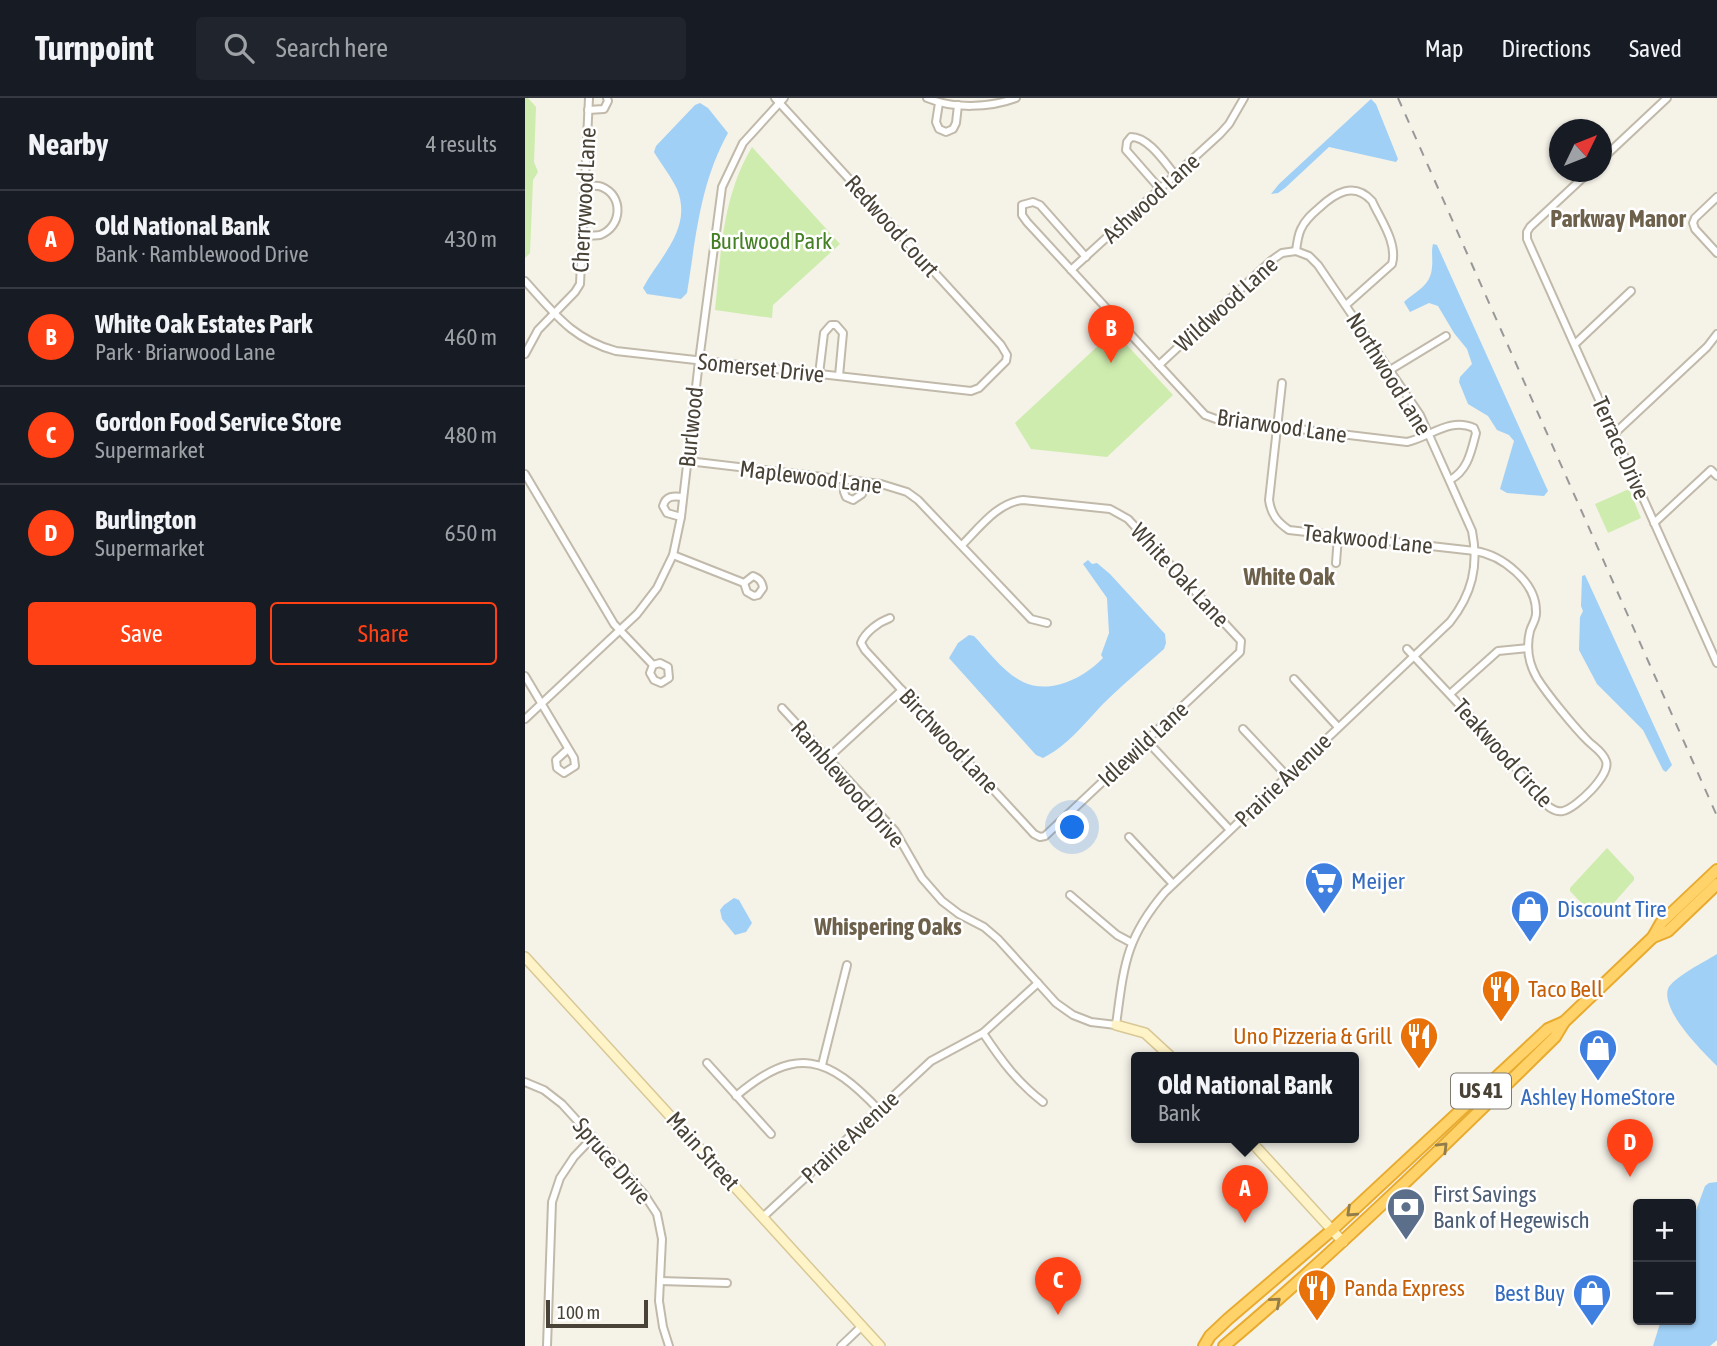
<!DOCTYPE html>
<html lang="en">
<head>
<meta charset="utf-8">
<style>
	body { margin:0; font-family:"Asap Condensed",sans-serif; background:#20242c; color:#f1f3f6 }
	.controls { position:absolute; right:21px; bottom:21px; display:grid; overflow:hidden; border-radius:7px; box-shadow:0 2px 5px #0004 }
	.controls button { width:63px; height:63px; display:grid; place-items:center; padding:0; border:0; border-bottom:2px solid #363941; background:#171b24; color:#f1f3f6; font:35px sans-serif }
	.compass { position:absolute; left:1024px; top:21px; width:63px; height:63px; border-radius:50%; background:#171b24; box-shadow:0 2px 5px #0004; rotate:47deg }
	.scale { position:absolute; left:21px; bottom:18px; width:102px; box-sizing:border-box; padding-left:7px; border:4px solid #494236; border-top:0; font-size:19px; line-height:24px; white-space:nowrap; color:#494236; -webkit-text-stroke:5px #fff; paint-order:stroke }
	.you { position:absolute; left:548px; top:730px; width:24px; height:24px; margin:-18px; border:5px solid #fff; border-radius:50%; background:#1a73e8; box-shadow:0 0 0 10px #1a73e833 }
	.badge { display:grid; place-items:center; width:46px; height:46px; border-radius:50%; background:#ff4115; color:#fff; font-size:23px; font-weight:700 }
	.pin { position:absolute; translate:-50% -58px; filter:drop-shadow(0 2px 4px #0008) }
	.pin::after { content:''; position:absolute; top:37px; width:24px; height:21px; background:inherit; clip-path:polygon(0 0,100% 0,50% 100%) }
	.popup { position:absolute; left:606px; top:954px; width:228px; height:91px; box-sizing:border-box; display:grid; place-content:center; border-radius:7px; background:#171b24; filter:drop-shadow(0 2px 5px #0005); font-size:23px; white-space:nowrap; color:#9ea1a6 }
	.popup b { font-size:26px; color:#f1f3f6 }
	.popup::after { content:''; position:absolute; left:50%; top:100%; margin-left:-14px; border:14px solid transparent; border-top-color:#171b24 }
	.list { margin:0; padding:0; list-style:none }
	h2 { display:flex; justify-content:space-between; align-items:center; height:91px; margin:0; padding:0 28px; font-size:30px }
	h2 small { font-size:23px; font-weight:400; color:#9ea1a6 }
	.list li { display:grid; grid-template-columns:46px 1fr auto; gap:21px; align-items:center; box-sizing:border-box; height:98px; padding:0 28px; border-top:2px solid #363941 }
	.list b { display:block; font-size:26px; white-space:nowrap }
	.list p { margin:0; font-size:23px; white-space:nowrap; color:#9ea1a6 }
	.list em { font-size:23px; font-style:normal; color:#9ea1a6 }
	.actions { display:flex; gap:14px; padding:21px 28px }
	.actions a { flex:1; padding:16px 0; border:2px solid #ff4115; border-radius:7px; text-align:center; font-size:24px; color:#ff4115 }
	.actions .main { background:#ff4115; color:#fff }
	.icon { flex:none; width:38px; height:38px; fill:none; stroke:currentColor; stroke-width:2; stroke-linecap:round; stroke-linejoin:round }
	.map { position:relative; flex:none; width:1192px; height:1248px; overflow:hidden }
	header { display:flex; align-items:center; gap:42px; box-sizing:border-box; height:98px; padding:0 35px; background:#171b24; border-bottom:2px solid #363941 }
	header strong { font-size:33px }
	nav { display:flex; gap:38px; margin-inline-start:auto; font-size:24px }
	.search { width:490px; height:63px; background:#20242c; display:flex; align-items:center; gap:18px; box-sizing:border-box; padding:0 24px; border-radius:7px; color:#9ea1a6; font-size:26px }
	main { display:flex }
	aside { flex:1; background:#171b24 }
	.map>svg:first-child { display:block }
</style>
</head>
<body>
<header>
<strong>Turnpoint</strong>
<div class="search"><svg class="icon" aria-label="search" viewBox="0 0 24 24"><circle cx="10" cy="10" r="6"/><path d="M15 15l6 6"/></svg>Search here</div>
<nav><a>Map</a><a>Directions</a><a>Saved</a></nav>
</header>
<main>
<aside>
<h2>Nearby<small>4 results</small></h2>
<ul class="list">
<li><span class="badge">A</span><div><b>Old National Bank</b><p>Bank · Ramblewood Drive</p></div><em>430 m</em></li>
<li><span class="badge">B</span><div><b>White Oak Estates Park</b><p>Park · Briarwood Lane</p></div><em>460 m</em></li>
<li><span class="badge">C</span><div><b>Gordon Food Service Store</b><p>Supermarket</p></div><em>480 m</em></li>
<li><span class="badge">D</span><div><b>Burlington</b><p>Supermarket</p></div><em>650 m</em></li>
</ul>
<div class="actions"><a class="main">Save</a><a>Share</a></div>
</aside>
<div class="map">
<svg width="1192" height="1248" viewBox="0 0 1192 1248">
	<rect width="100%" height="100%" fill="#f5f2e8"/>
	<g fill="#ceecae">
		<path d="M0 0H3L11 9 9 64 13 74 8 82 5 155 0 160Z"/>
		<path d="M227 49 315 146 248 207 247 220 190 212C196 155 197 99 227 49Z"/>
		<path d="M589 233 648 297 582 359 506 351 490 325Z"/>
		<path d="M1104 391 1116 420 1083 435 1070 406Z"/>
		<path d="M1082 750 1109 779V782L1078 817 1071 820 1045 793V790Z"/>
	</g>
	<g fill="#a0d0f6">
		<path d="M846 1 851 6 873 61 871 64 804 49 760 90 753 95 746 96 754 86Z"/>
		<path d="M175 5 183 10 203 35C175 85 171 139 162 195L156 201 122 196 118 190C135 158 168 131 152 91 146 78 136 66 129 54L131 48 170 7Z"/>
		<path d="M908 146 912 147 1023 393 1019 398 982 395 975 391 989 343 984 337 972 332 963 318 943 306 934 284 935 279 947 266 942 251 929 235 913 208 904 205 885 214 879 204C891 193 906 188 907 169 908 161 906 154 908 146Z"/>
		<path d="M563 462 567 466 572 465 585 476 640 536 641 545 639 551C619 569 597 587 578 606 560 625 542 648 518 660L511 657 424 560 433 545 444 537 449 538C464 554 478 574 498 584 525 597 559 580 578 560L576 557 584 535 582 500 558 466Z"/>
		<path d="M1060 477 1147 667 1141 674 1138 672 1118 632 1072 586 1054 552 1055 519 1058 513 1056 508 1057 478Z"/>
		<path d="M209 800 214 802 227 825 221 834 210 837 197 821 195 812 199 807Z"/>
		<path d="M1192 856V968C1178 954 1136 913 1143 891 1147 880 1181 863 1192 856Z"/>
		<path d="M1192 1084V1242L1185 1248H1128L1136 1222H1166V1126L1180 1088 1184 1085Z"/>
	</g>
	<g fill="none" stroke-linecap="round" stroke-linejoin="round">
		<g stroke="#c1baaa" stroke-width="10">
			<g id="street">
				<path d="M402 0C428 11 464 10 491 0"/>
				<path d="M414 5 411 24 414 31 421 34 428 31 431 25 433 7"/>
				<path d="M63 12 79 11 83 3 82 0"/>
				<path d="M1076 62 1142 0"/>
				<path d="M1064 74 1005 129 1002 134V141L1192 565"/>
				<path d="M636 92 601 52 602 44 606 39C624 39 640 65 651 78"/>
				<path d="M1192 99 1170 120 1168 125 1170 131 1192 155"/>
				<path d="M58 137C63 137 70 138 75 137 97 129 99 98 77 89 72 87 65 88 60 87"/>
				<path d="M771 153C772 145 773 137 776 131 780 122 787 116 794 110 810 95 829 83 847 103 855 121 873 145 867 166L821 207"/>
				<path d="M561 159 515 107 508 104 497 107V117L502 124 680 317 691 321 882 344C905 339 925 319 949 330L951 335C946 354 943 372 925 382"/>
				<path d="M546 172 695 36 704 26 719 0"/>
				<path d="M0 183C30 216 47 241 91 253L446 293 454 290 481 263 482 257 476 247 250 0"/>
				<path d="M1050 246 1106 193"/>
				<path d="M0 256 13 232 50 194 55 186 64 0"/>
				<path d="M634 267 747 162 757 155 771 153"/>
				<path d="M865 272 921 238"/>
				<path d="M294 276 299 235 306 227H311L318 235 314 278"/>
				<path d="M757 285 744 402C746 416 752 424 764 432L950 453C977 457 1011 484 1011 513 1012 521 1007 526 1005 533 1001 549 1004 566 1012 580 1022 596 1049 629 1063 643 1069 649 1078 654 1081 663 1086 677 1051 710 1038 713 1032 714 1029 712 1024 709L958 632 882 551"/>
				<path d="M1090 335 1182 249 1192 236"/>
				<path d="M163 363 356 386 382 394 393 402 506 521 522 525"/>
				<path d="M0 376 89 526 128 567 125 575 129 582 136 585 144 580 143 569 135 565 128 567"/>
				<path d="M320 382 319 394 321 399 328 402 337 396 341 384"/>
				<path d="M156 419 142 415 138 408C141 397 149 398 158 399"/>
				<path d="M1129 425 1186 372 1192 378"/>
				<path d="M148 457 219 485 228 478C234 480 237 483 238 490L233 497 229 498 222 494 219 485"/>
				<path d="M811 465 813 438"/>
				<path d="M365 520C354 524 340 534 336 545L340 552 509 736 515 739 520 738 715 554 716 543 603 421 585 411 498 402C473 404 454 430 437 447"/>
				<path d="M0 578 49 660 50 668 39 675 32 670 31 662 43 651"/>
				<path d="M769 581 813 629"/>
				<path d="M925 596 973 553 1003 550"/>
				<path d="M257 610 370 733 397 780 417 803 434 816 459 829 473 841 531 905 548 917 566 924 591 927C599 868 600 841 640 794L925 524C947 496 954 468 947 433L895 317 793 167 784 158 771 153"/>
				<path d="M0 621 112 516 132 490 148 457 156 419 174 263 197 89 218 45 259 0"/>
				<path d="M718 631 762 678"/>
				<path d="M622 643 705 732"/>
				<path d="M303 660 377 592"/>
				<path d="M604 739 648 786"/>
				<path d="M545 797 592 837 607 845"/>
				<path d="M458 935C476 962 492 984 518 1004"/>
				<path d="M182 965 246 1036"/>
				<path d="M297 967 322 867"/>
				<path d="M0 984 19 992 37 1006 119 1096 132 1116 137 1141 134 1203 138 1229 144 1248"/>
				<path d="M211 998C271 947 303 958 354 1012"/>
				<path d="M238 1119 406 963 458 935 513 885"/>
				<path d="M135 1183 202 1185"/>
				<path d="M22 1248 27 1104 35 1080 49 1059 68 1039"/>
				<path d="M316 1248 337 1228"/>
			</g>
		</g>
		<g stroke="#d8c895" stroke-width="12">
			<g id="secondary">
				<path d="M0 859 355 1248"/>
				<path d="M591 927 620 935 646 959"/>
				<path d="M722 1039 818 1144"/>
			</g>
		</g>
		<g stroke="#e8ab2f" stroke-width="14">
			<g id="highway">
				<path d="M1128 839 1143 833 1192 786"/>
				<path d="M679 1248 685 1238 703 1221 807 1132 1023 931 1039 924"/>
				<path d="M699 1248C815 1150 922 1045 1030 939L1039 924 1128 839 1136 825 1192 772"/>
			</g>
		</g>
		<use href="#street" stroke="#fff" stroke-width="6"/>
		<use href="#secondary" stroke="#fff4c8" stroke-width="9"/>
		<use href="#highway" stroke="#ffd369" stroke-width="10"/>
		<path stroke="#989898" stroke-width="2" stroke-dasharray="9 9" stroke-linecap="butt" d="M873 0 1192 718"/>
	</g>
	<defs><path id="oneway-chevron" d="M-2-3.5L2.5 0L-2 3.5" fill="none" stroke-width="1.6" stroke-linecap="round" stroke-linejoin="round" transform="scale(1.75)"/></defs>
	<g stroke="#927c4a">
		<use href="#oneway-chevron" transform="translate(918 1049) rotate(-45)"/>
		<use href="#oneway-chevron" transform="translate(826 1114) rotate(137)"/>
		<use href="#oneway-chevron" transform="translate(751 1204) rotate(-41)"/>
	</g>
	<defs>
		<g id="supermarket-pin" transform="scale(2.0125)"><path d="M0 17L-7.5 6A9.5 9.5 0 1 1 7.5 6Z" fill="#3f7fe0" stroke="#fff"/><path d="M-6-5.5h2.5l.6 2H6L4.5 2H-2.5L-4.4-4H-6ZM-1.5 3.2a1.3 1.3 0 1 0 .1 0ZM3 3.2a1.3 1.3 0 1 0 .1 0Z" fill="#fff"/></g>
		<g id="shop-pin" transform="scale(2.0125)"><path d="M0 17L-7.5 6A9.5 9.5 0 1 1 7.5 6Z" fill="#3f7fe0" stroke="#fff"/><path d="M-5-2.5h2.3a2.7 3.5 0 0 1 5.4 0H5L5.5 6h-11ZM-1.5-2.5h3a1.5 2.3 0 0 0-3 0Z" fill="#fff"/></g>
		<g id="restaurant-pin" transform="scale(2.0125)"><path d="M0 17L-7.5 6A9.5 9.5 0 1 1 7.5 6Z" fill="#e8710a" stroke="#fff"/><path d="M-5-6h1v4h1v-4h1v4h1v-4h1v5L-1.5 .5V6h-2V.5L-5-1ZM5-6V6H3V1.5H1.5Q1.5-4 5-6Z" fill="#fff"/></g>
		<g id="bank-pin" transform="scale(2.0125)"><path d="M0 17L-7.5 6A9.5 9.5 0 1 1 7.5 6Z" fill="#5c6f8a" stroke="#fff"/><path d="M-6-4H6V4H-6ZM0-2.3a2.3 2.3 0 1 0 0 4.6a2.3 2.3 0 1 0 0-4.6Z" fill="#fff"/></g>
	</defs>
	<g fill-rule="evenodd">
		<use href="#supermarket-pin" x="799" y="783"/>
		<use href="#shop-pin" x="1005" y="811"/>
		<use href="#restaurant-pin" x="976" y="891"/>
		<use href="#restaurant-pin" x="894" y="938"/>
		<use href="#shop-pin" x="1073" y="950"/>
		<use href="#bank-pin" x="881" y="1109"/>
		<use href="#restaurant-pin" x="792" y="1190"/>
		<use href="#shop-pin" x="1067" y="1195"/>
	</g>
	<g text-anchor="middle" stroke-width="5" stroke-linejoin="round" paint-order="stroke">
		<rect fill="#fff" stroke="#807b72" stroke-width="2" x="926" y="975.5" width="60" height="35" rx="5"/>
		<g font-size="21" font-weight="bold" fill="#494236">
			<text x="956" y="1000">US 41</text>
		</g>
		<g font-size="23" fill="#494236" stroke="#fff">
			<text transform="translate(626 100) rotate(-42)" y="8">Ashwood Lane</text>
			<text transform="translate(59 102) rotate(-87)" y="8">Cherrywood Lane</text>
			<text transform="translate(367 128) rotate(48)" y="8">Redwood Court</text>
			<text transform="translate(701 206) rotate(-42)" y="8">Wildwood Lane</text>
			<text transform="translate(236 270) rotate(6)" y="8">Somerset Drive</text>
			<text transform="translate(864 276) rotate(58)" y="8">Northwood Lane</text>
			<text transform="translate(757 328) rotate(8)" y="8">Briarwood Lane</text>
			<text transform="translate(166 329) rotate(-84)" y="8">Burlwood</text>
			<text transform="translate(1096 350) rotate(66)" y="8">Terrace Drive</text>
			<text transform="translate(286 379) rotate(7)" y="8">Maplewood Lane</text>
			<text transform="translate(843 441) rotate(6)" y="8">Teakwood Lane</text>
			<text transform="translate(655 477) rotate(47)" y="8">White Oak Lane</text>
			<text transform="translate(424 643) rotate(47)" y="8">Birchwood Lane</text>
			<text transform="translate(618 646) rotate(-43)" y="8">Idlewild Lane</text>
			<text transform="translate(978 655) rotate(48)" y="8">Teakwood Circle</text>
			<text transform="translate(758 682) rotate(-44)" y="8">Prairie Avenue</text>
			<text transform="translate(323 686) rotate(49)" y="8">Ramblewood Drive</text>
			<text transform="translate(325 1039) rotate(-43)" y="8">Prairie Avenue</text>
			<text transform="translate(178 1053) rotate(48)" y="8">Main Street</text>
			<text transform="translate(87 1063) rotate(49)" y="8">Spruce Drive</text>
		</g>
		<g font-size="23" fill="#448024" stroke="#fff">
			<text x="246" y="151">Burlwood Park</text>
		</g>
		<g font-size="23" fill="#366cbe" stroke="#fff" text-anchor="start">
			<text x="826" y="791">Meijer</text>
			<text x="1032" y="819">Discount Tire</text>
			<text x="1073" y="1007" text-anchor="middle">Ashley HomeStore</text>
			<text x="1040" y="1203" text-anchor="end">Best Buy</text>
		</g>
		<g font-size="23" fill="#c56008" stroke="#fff" text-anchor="start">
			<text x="1003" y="899">Taco Bell</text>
			<text x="867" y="946" text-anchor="end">Uno Pizzeria &amp; Grill</text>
			<text x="819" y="1198">Panda Express</text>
		</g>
		<g font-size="23" fill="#4e5e75" stroke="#fff" text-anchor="start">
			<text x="908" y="1104">First Savings<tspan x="908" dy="26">Bank of Hegewisch</tspan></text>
		</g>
		<g font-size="24" font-weight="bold" fill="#6d614c" stroke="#fff">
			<text x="1093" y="129">Parkway Manor</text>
			<text x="764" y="487">White Oak</text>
			<text x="363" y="837">Whispering Oaks</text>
		</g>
	</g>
</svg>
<div class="controls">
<button>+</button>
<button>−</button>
</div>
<svg class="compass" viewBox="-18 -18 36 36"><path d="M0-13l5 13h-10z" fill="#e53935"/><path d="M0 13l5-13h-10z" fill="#9ea1a6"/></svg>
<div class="scale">100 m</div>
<div class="you"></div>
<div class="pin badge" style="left:720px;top:1125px">A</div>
<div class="popup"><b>Old National Bank</b>Bank</div>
<div class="pin badge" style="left:586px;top:265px">B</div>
<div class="pin badge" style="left:533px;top:1217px">C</div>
<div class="pin badge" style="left:1105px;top:1079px">D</div>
</div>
</main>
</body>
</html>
